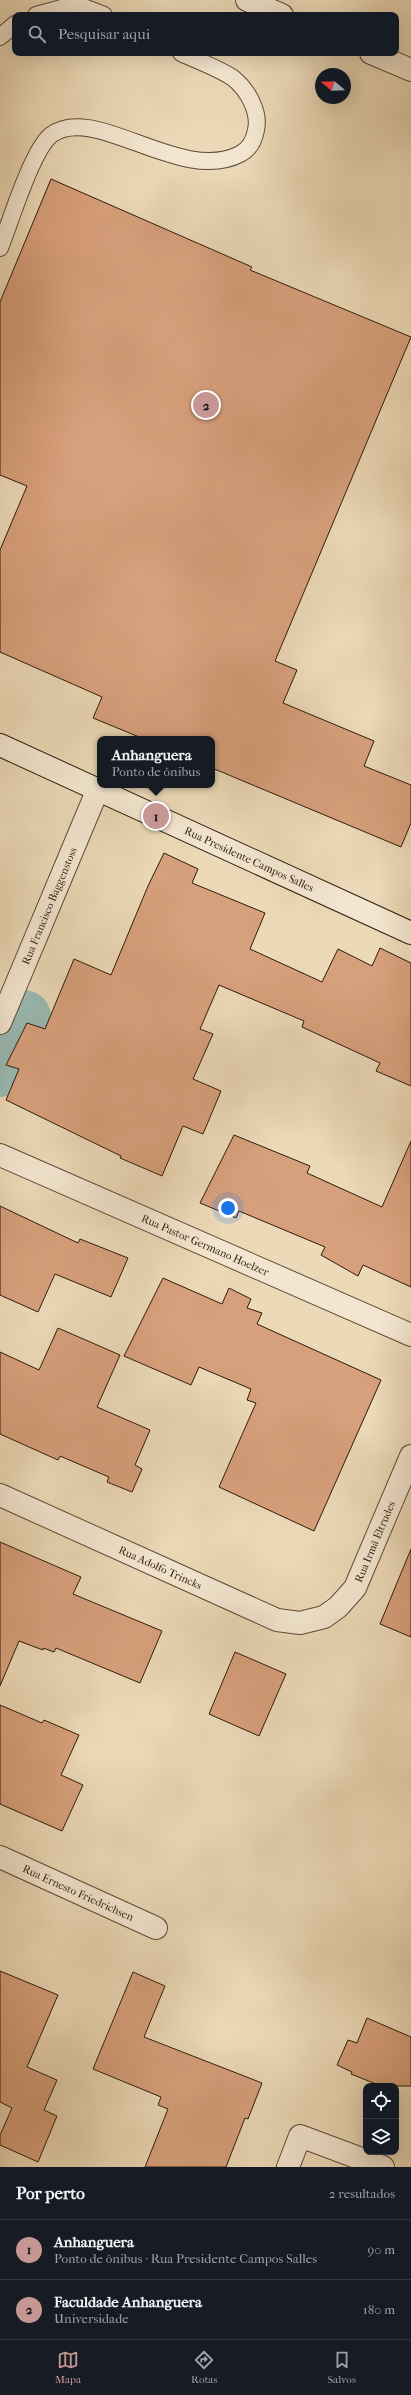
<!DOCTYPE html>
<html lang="pt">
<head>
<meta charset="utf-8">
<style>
	body { margin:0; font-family:"IM FELL French Canon",serif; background:#242831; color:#f1f3f6 }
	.controls { position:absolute; right:12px; bottom:12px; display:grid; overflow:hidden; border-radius:8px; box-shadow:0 4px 16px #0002 }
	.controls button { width:36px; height:36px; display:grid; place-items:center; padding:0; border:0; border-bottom:1px solid #363941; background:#171b24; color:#f1f3f6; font:20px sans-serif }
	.compass { position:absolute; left:315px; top:68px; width:36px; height:36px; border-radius:50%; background:#171b24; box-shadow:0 4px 16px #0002; rotate:289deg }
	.you { position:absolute; left:228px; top:1208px; width:14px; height:14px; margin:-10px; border:3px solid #fff; border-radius:50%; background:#1a73e8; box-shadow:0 0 0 6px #1a73e833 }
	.badge { display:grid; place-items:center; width:26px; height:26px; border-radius:50%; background:#c59692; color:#111; font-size:13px; font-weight:700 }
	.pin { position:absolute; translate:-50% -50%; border:2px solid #fff; box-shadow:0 1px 4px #0006 }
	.popup { position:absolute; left:97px; top:736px; width:118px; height:52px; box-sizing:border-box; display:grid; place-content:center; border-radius:8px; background:#171b24; filter:drop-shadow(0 1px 3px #0005); font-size:13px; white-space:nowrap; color:#9ea1a6 }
	.popup b { font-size:15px; color:#f1f3f6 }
	.popup::after { content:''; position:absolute; left:50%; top:100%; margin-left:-8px; border:8px solid transparent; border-top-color:#171b24 }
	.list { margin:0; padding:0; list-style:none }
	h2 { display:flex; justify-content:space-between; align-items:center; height:52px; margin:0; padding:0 16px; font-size:17px }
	h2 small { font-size:13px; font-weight:400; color:#9ea1a6 }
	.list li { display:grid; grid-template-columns:26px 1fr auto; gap:12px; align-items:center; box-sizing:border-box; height:60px; padding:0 16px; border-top:1px solid #363941 }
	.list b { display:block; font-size:15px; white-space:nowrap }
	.list p { margin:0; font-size:13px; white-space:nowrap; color:#9ea1a6 }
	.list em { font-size:13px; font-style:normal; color:#9ea1a6 }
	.icon { flex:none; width:22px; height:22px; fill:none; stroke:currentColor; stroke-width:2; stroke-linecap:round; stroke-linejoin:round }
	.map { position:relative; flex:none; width:411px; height:2167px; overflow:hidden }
	.search { position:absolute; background:#171b24; box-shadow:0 4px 16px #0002; left:12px; right:12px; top:12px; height:44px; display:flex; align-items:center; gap:10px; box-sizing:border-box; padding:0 14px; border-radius:8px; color:#9ea1a6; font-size:15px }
	.sheet { height:172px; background:#171b24 }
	nav { display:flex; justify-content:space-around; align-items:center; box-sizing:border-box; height:56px; border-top:1px solid #363941; background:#171b24; font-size:11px; color:#9ea1a6 }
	nav a { display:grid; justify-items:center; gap:2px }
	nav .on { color:#c59692 }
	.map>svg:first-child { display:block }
</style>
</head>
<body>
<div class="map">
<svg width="411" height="2167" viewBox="0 0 411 2167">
	<rect width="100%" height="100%" fill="#ecd9b7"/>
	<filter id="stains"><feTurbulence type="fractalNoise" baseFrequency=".005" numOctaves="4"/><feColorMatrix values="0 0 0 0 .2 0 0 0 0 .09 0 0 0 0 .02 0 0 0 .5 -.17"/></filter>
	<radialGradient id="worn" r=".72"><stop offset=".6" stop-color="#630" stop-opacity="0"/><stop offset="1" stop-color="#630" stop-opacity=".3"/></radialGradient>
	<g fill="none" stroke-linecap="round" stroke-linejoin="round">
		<path stroke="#99b9b3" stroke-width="54" d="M0 1070 24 1017"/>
	</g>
	<g fill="#d7a07c" stroke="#2d1b0b">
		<path d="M51 179 252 267 250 270 411 337 275 661 297 670 283 703 374 741 364 766 411 785V823L401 847 212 768V739H144L93 718 102 697 0 652V550L27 486 0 475V302Z"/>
		<path d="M164 853 198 869 192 883 265 913 250 949 322 982 338 949 372 966 380 948 411 963V1086L376 1071 380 1063 302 1027 304 1021 219 985 200 1029 213 1034 193 1079 221 1091 203 1134 183 1126 162 1176 120 1158 121 1156 6 1100 19 1069 6 1065 27 1023 45 1029 74 959 111 975 148 886Z"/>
		<path d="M234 1135 310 1166 307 1173 382 1207 411 1141V1287L363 1265 358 1276 321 1255 325 1247 239 1211 236 1218 200 1203Z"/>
		<path d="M0 1206 78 1243 80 1239 128 1258 111 1297 55 1274 38 1312 0 1295Z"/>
		<path d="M163 1278 222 1304 229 1288 251 1299 247 1308 262 1313 257 1324 381 1380 314 1531 219 1487 256 1403 247 1400 251 1389 199 1367 191 1385 124 1356Z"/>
		<path d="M58 1328 120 1355 97 1407 150 1430 135 1465 142 1469 132 1492 107 1482 109 1477 60 1456 58 1460 0 1434V1352L39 1370Z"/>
		<path d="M0 1542 81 1577 73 1594 162 1631 140 1683 56 1648 54 1652 43 1648V1650L19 1641 0 1686Z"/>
		<path d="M411 1549V1637L380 1624Z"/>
		<path d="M235 1652 286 1674 259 1736 209 1714Z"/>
		<path d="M0 1705 42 1723 44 1720 79 1735 61 1775 83 1785 62 1831 0 1804Z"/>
		<path d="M0 1971 58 1995 27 2067 57 2080 44 2110 57 2116 38 2162 0 2145V2135L12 2108 0 2102Z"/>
		<path d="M133 1972 165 1986 144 2037 262 2083 248 2119 245 2118 226 2167H145L168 2109 158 2105 161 2097 93 2069Z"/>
		<path d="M367 2018 411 2037V2086H381L351 2074 352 2072 337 2065 348 2040 357 2043Z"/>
	</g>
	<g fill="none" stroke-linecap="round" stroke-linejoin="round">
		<g stroke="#5d4a36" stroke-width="18">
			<g id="service">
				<path d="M36 15 76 4 104 15"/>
				<path d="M0 37 15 24"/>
				<path d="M0 248C10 223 32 150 51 135 94 102 181 185 240 154 250 149 254 141 256 130 260 112 248 90 233 78 218 68 198 61 181 53"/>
			</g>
		</g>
		<g stroke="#5d4a36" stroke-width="24">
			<g id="minor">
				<path d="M247 0 282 15"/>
				<path d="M371 53 411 70"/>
				<path id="s1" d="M0 1023 98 789"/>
				<path id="s2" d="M0 1155 411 1335"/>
				<path id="s3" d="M0 1495 277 1620 300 1623 324 1617 338 1607 355 1588 411 1456"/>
				<path id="s4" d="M0 1857 156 1928"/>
				<path d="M288 2167 300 2136 383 2167"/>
			</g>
		</g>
		<g stroke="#2d1b0b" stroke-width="24">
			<g id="secondary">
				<path id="s5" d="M0 745 411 933"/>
			</g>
		</g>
		<use href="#service" stroke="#f3e6d0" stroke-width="16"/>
		<use href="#minor" stroke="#f3e6d0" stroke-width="22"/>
		<use href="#secondary" stroke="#f3e6d0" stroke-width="22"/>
	</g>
	<g text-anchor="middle" stroke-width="4" stroke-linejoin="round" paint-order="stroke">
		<g font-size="11" fill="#2d1b0b" stroke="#f3e6d0">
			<text dy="4" stroke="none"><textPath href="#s5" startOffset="274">Rua Presidente Campos Salles</textPath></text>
			<text dy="4" stroke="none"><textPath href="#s1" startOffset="127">Rua Francisco Baggenstoss</textPath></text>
			<text dy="4" stroke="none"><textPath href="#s2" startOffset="224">Rua Pastor Germano Hoelzer</textPath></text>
			<text dy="4" stroke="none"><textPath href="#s3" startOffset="445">Rua Irmã Eltrudes</textPath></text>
			<text dy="4" stroke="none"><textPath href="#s3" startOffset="176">Rua Adolfo Trincks</textPath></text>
			<text dy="4" stroke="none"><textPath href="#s4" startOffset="86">Rua Ernesto Friedrichsen</textPath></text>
		</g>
	</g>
	<rect width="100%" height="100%" filter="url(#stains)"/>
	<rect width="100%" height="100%" fill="url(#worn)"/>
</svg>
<div class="controls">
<button><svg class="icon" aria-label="locate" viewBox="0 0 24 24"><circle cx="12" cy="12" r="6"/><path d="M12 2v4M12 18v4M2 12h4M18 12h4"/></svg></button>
<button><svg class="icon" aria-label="layers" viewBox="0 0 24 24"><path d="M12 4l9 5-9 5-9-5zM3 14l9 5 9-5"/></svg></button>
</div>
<svg class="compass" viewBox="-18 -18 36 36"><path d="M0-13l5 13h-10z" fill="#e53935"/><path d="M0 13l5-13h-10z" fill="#9ea1a6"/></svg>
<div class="you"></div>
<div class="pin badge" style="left:156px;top:816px">1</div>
<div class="popup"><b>Anhanguera</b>Ponto de ônibus</div>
<div class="pin badge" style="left:206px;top:405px">2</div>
<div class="search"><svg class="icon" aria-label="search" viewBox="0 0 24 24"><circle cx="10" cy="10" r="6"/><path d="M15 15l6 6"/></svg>Pesquisar aqui</div>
</div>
<section class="sheet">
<h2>Por perto<small>2 resultados</small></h2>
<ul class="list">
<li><span class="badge">1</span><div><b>Anhanguera</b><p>Ponto de ônibus · Rua Presidente Campos Salles</p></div><em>90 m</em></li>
<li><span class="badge">2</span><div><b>Faculdade Anhanguera</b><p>Universidade</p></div><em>180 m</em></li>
</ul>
</section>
<nav>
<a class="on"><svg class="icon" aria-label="map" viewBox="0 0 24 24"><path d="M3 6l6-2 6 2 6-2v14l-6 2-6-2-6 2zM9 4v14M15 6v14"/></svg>Mapa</a>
<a><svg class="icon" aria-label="directions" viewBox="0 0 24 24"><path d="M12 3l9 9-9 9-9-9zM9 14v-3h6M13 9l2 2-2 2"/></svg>Rotas</a>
<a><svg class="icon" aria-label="saved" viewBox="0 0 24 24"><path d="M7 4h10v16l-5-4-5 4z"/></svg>Salvos</a>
</nav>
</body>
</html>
